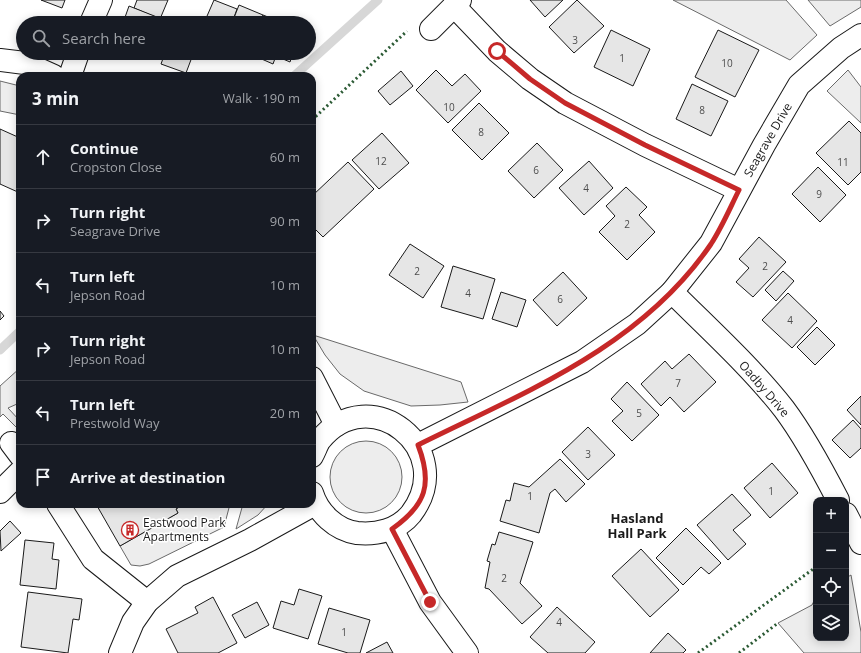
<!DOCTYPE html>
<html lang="en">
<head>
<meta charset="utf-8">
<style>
	body { margin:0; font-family:"Open Sans",sans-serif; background:#242831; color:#f1f3f6 }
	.controls { position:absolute; right:12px; bottom:12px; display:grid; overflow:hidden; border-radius:8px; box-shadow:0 2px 10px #0003 }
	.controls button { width:36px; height:36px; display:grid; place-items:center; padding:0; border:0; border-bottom:1px solid #363941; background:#171b24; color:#f1f3f6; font:20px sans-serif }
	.stop { position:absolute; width:12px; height:12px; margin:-9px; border:3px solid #c62828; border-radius:50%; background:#fff }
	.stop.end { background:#c62828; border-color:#fff; box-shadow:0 1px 4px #0008 }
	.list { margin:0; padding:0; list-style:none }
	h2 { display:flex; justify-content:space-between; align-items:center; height:52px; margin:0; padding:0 16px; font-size:17px }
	h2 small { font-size:13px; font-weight:400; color:#9ea1a6 }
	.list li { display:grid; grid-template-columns:26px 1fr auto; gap:12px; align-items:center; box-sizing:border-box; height:64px; padding:0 16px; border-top:1px solid #363941 }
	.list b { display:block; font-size:15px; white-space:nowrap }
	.list p { margin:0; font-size:13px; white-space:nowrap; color:#9ea1a6 }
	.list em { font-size:13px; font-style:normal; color:#9ea1a6 }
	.icon { flex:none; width:22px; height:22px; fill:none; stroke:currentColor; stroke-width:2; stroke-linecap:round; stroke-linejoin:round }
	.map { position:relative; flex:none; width:861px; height:653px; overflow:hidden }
	.search { position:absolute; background:#171b24; box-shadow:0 2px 10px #0003; left:16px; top:16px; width:300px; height:44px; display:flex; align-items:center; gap:10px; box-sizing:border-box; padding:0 14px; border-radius:22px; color:#9ea1a6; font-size:15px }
	.panel { position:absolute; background:#171b24; box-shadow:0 2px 10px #0003; left:16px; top:72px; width:300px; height:436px; border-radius:12px }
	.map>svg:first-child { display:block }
</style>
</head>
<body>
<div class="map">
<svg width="861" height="653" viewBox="0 0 861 653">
	<rect width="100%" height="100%" fill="#fff"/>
	<g fill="#ededed" stroke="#6a6a6a">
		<path d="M673 0H786L817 35 790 60Z"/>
		<path d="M808 0H861V7L830 26Z"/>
		<path d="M848 70 861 87V123L827 91Z"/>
		<path d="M0 81 20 86V115L0 111Z"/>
		<path d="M313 335 461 382 468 402 440 405 411 406 364 391 340 374 325 355Z"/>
		<path d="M20 368V408L17 404 8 408 20 421 18 429 3 414 0 417V386Z"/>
		<circle cx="366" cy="477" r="36"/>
		<path d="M184 504H230L224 527 149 564 140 566 131 565 120 546 178 513 176 509Z"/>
		<path d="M243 504H268L258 515 236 529Z"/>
		<path d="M851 575 861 632V653H804L778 623 812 605 816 597V638H846V578Z"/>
	</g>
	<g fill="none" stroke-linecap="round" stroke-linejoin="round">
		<g stroke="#d7d7d7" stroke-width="9">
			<path d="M294 76 378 0"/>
			<path d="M0 350 20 331"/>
		</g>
	</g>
	<g fill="#e6e6e6" stroke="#1a1a1a">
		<path d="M41 0H65L62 8Z"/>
		<path d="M137 0H168L160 19 134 8Z"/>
		<path d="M214 0 237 9 232 23H204Z"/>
		<path d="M530 0H563L545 17Z"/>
		<path d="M577 0 604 26 574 53 549 27Z"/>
		<path d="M239 5 263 15 260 23H232Z"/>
		<path d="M129 6 167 21 166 23H123Z"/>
		<path d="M263 15 283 23H260Z"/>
		<path d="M611 30 650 49 633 86 594 67Z"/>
		<path d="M718 30 759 50 735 97 695 77Z"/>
		<path d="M165 53H181L192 57 186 73 161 64Z"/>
		<path d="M248 53H277L273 64Z"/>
		<path d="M277 53H293L290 62 276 56Z"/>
		<path d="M436 70 452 86 465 74 481 91 448 123 416 90Z"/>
		<path d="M401 71 413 86 390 105 378 91Z"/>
		<path d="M692 84 728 101 711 136 676 119Z"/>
		<path d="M479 103 509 133 482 160 452 130Z"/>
		<path d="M849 121 861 133V172L848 185 816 153Z"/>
		<path d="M0 129 20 138V193L0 184Z"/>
		<path d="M382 133 409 163 379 189 352 160Z"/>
		<path d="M537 143 563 170 534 198 508 171Z"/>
		<path d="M589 161 613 188 584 215 559 188Z"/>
		<path d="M348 162 374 189 323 237 312 226V196Z"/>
		<path d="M818 167 846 195 820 222 792 194Z"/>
		<path d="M626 187 647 207 639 215 655 232 627 260 599 232 615 216 606 206Z"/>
		<path d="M759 237 786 262 753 297 736 282 749 268 739 259Z"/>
		<path d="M410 244 444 266 423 298 389 275Z"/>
		<path d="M453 266 495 279 483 319 441 307Z"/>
		<path d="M783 271 794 281 776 301 765 290Z"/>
		<path d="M563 272 587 298 557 326 533 300Z"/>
		<path d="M501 292 526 300 517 327 492 319Z"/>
		<path d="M788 293 817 321 792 348 762 320Z"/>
		<path d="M0 311 4 316 0 320Z"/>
		<path d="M817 327 835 345 815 365 797 347Z"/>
		<path d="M689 354 716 382 684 412 670 397 661 406 641 384 665 361 672 369Z"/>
		<path d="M627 382 659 415 632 441 612 421 623 411 611 399Z"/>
		<path d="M861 396V425L847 410Z"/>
		<path d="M853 420 861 429V448L850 458 832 440Z"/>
		<path d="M588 427 615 455 588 480 562 452Z"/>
		<path d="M560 459 585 484 566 502 555 489 550 493 539 533 500 521 506 500 510 501 514 483 529 487Z"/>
		<path d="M772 463 798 493 770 518 744 488Z"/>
		<path d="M732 494 751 515 733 530 746 544 728 560 697 525Z"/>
		<path d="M96 504H184L176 509 178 513 120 546Z"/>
		<path d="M10 521 21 533 1 551 0 531Z"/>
		<path d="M686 528 721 563 709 574 701 567 683 585 656 558Z"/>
		<path d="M499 532 533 542 520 583 542 606 522 624 489 589 485 588 490 562 487 561 492 544 495 545Z"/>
		<path d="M25 540 54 543 52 559 59 560 56 589 20 585Z"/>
		<path d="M641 549 679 590 650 617 612 576Z"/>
		<path d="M299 589 322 596 308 639 273 628 281 601 294 605Z"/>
		<path d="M28 592 82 599 79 620 73 619 68 653 21 647Z"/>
		<path d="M213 597 237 643 218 653H178L166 629 198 613 195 607Z"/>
		<path d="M257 602 269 625 245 638 232 615Z"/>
		<path d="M557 607 595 642 585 653H548L530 637Z"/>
		<path d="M329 608 370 620 360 653H348L318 644Z"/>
		<path d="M668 633 686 650 683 653H650Z"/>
		<path d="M387 642 393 653H366Z"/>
	</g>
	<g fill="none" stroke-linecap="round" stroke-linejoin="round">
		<g stroke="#1a1a1a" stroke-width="24">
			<g id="minor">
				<path d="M454 6 497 51 530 79 565 103 645 145 739 190"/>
				<path d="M91 23 101 0"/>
				<path d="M431 29 460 0"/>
				<path d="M0 60 25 63 54 76"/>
				<path d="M70 76 78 53"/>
				<path d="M672 292C710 330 751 367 784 409 805 437 822 469 838 500"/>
				<path d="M312 378 336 425"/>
				<path d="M11 443 20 455"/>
				<path d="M418 445 582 362 637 324 672 292 711 243 764 145 799 85 841 48 861 35"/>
				<path d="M312 456C315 451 317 444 320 440 369 379 460 449 411 514 398 530 377 535 357 533 336 530 318 513 312 493"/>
				<path d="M0 492 20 472"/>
				<path d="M58 504 93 559 147 602"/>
				<path d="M846 514 861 543"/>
				<path d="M392 529 430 602 467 653"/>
				<path d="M120 653 133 622 147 602 177 576 250 540 315 504"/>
			</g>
		</g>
		<use href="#minor" stroke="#fff" stroke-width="22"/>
		<g stroke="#2b5a34" stroke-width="3" stroke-dasharray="2 3" stroke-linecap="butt">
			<path d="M312 120 407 31"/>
			<path d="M698 653 816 567"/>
			<path d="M739 653 778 623"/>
		</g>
	</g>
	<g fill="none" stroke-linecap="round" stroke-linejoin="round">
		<path stroke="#c62828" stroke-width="5" d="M430 602 392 529C426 505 433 484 418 445 525 392 641 347 711 244 722 227 730 208 739 190L645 145 565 103 530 79 497 51"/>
	</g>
	<defs>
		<g id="building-ring" transform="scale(0.9)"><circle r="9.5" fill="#fff" stroke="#c62828" stroke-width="1.5"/><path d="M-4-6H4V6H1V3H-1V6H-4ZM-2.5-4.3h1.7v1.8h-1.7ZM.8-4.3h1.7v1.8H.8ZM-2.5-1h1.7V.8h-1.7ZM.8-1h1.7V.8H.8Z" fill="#c62828"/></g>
	</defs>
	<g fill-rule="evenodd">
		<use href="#building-ring" x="130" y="530"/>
	</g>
	<g text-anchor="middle" stroke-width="3" stroke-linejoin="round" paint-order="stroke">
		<g font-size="10" fill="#4d4d4d">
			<text x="575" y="44">3</text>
			<text x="622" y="62">1</text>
			<text x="727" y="67">10</text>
			<text x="449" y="111">10</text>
			<text x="702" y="114">8</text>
			<text x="481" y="136">8</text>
			<text x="381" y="165">12</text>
			<text x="843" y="166">11</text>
			<text x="536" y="174">6</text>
			<text x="586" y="192">4</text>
			<text x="819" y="198">9</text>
			<text x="627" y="228">2</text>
			<text x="765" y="270">2</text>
			<text x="417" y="275">2</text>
			<text x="468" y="297">4</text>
			<text x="560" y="303">6</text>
			<text x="790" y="324">4</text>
			<text x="678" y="387">7</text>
			<text x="639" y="417">5</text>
			<text x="588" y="458">3</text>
			<text x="771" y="495">1</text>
			<text x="530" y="500">1</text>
			<text x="504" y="582">2</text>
			<text x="559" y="626">4</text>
			<text x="344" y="636">1</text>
		</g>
		<g font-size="12" fill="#1a1a1a" stroke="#fff">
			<text transform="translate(768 140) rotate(-60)" y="4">Seagrave Drive</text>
			<text transform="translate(764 389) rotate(49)" y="4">Oadby Drive</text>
		</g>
		<g font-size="12" fill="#1a1a1a" stroke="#fff" text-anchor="start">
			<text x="143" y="527">Eastwood Park<tspan x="143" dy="14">Apartments</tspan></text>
		</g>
		<g font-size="13" font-weight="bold" fill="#1a1a1a" stroke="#fff">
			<text x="637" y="523">Hasland<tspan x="637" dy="15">Hall Park</tspan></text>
		</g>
	</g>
</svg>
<div class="controls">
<button>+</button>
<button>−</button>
<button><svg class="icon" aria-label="locate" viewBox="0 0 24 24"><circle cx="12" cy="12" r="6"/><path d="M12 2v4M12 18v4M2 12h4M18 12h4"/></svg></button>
<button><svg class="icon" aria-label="layers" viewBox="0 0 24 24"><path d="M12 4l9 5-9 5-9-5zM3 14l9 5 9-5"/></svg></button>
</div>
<div class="stop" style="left:497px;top:51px"></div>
<div class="stop end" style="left:430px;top:602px"></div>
<div class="search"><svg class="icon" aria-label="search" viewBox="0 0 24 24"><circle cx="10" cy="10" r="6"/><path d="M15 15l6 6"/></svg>Search here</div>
<section class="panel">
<h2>3 min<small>Walk · 190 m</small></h2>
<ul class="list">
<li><svg class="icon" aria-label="ahead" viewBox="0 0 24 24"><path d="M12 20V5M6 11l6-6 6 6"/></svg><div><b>Continue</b><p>Cropston Close</p></div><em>60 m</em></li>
<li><svg class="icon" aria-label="right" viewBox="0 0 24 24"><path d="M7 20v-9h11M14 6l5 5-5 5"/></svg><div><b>Turn right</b><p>Seagrave Drive</p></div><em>90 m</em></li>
<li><svg class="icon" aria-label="left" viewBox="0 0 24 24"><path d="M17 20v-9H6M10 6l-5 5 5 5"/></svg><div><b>Turn left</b><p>Jepson Road</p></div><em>10 m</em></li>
<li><svg class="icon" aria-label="right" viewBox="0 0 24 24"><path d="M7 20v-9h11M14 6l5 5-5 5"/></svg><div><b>Turn right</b><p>Jepson Road</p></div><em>10 m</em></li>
<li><svg class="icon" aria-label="left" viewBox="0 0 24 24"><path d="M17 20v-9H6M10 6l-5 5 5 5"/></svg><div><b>Turn left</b><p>Prestwold Way</p></div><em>20 m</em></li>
<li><svg class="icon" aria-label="arrive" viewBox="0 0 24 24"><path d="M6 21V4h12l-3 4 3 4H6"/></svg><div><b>Arrive at destination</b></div></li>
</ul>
</section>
</div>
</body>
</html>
